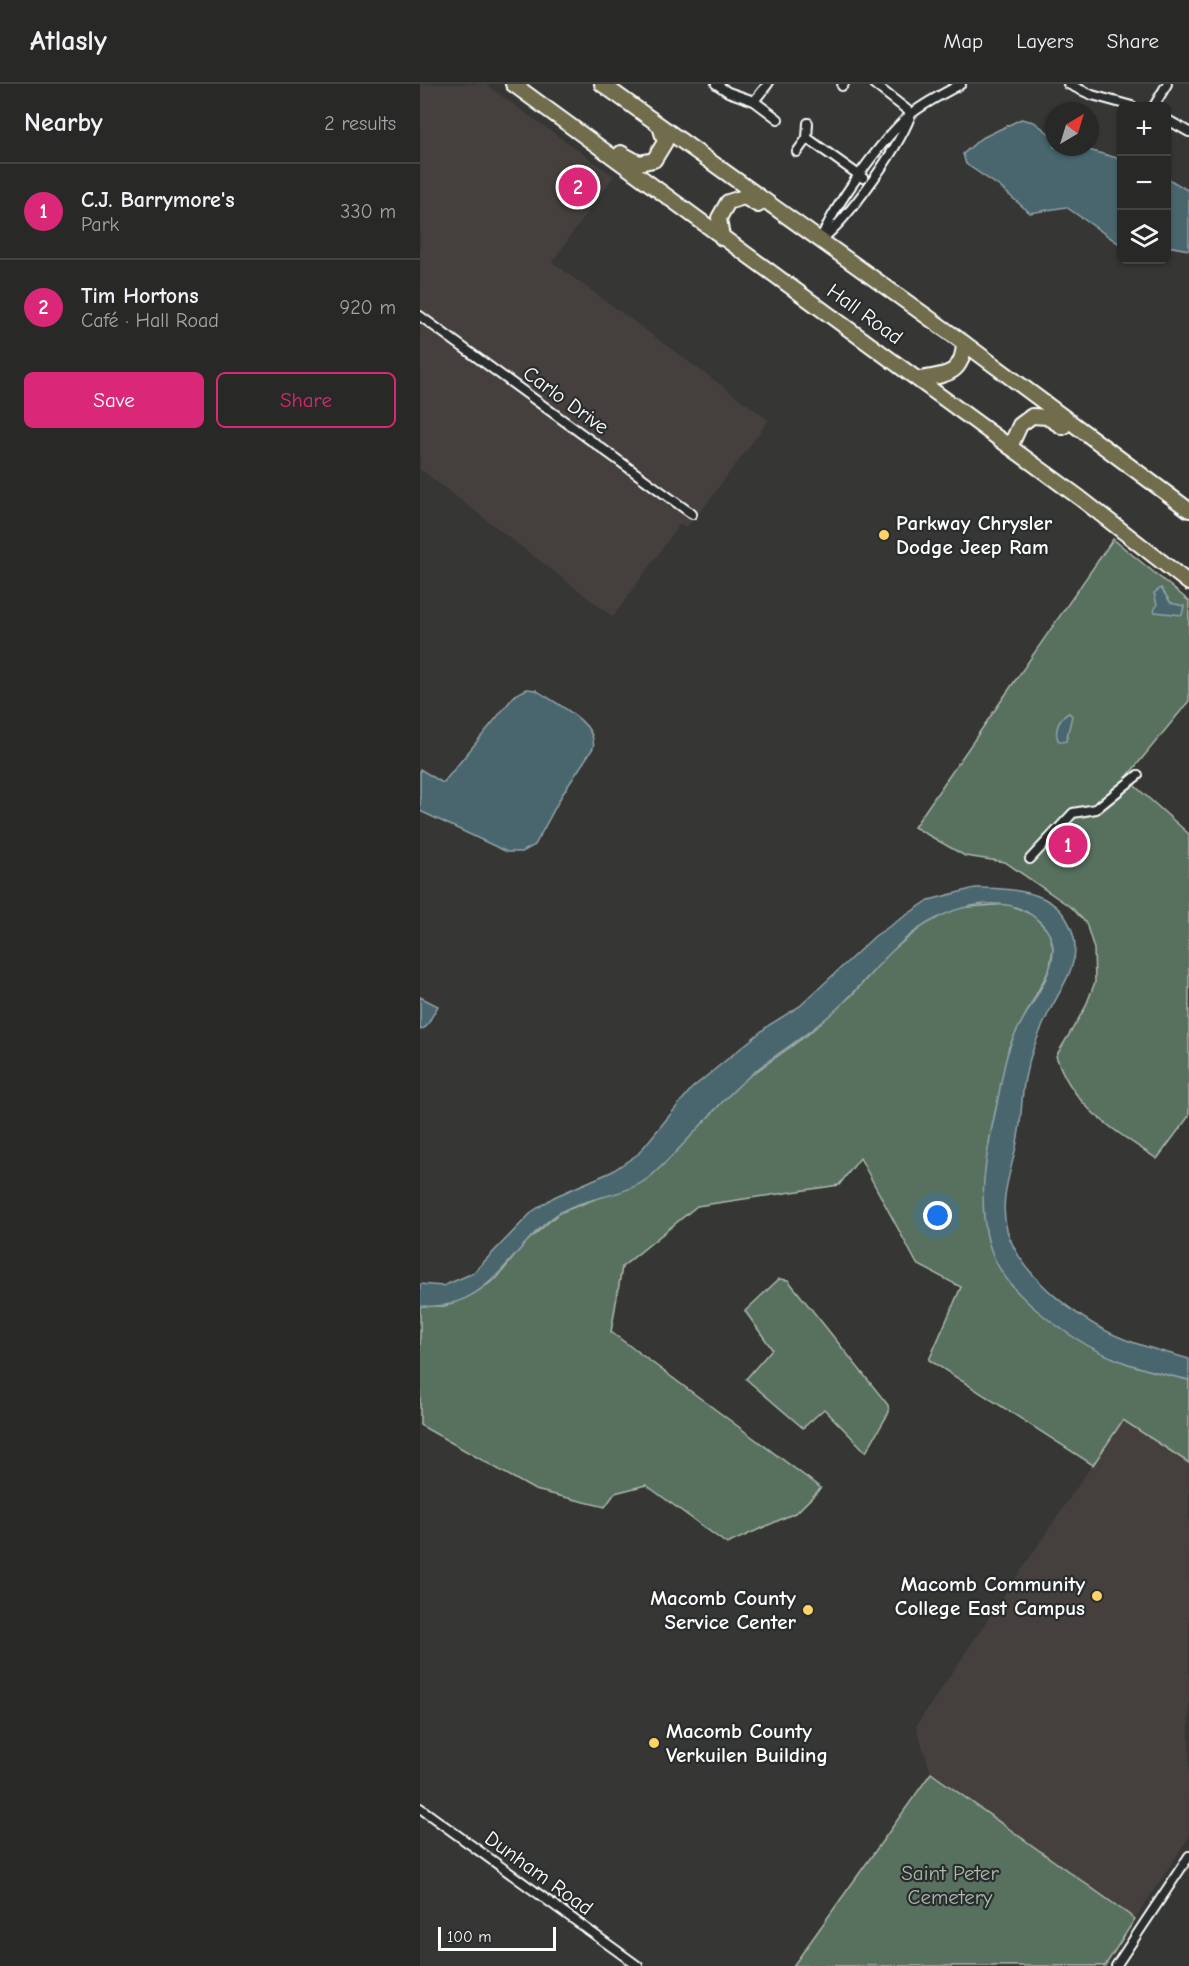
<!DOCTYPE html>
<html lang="en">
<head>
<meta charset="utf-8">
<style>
	body { margin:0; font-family:"Comic Neue",sans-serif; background:#30302f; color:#f1f3f6 }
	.controls { position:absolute; right:18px; top:18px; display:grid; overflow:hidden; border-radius:9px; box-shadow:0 2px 4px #0004 }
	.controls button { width:54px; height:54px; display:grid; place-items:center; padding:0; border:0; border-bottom:2px solid #444; background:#282827; color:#f1f3f6; font:30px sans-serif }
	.compass { position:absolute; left:625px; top:18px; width:54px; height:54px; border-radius:50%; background:#282827; box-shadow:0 2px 4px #0004; rotate:38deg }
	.scale { position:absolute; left:18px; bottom:15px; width:118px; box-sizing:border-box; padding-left:6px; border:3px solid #fff; border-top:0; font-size:16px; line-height:21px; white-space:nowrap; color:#fff; -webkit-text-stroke:4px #2a2d2e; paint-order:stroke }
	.you { position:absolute; left:518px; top:1132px; width:21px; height:21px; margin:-15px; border:4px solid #fff; border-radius:50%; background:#1a73e8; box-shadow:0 0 0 9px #1a73e833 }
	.badge { display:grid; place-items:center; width:39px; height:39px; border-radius:50%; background:#db2777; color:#fff; font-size:20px; font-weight:700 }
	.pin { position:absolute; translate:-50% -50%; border:3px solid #fff; box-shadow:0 2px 6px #0006 }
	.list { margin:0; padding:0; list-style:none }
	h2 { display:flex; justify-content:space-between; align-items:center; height:78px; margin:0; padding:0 24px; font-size:26px }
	h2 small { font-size:20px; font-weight:400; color:#a5a6a7 }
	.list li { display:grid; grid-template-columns:39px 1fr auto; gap:18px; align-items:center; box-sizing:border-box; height:96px; padding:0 24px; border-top:2px solid #444 }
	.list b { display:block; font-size:22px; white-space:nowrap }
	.list p { margin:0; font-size:20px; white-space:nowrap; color:#a5a6a7 }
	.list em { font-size:20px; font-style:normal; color:#a5a6a7 }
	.actions { display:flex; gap:12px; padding:18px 24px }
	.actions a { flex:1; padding:14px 0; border:2px solid #db2777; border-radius:9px; text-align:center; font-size:21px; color:#db2777 }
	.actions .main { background:#db2777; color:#fff }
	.icon { flex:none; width:33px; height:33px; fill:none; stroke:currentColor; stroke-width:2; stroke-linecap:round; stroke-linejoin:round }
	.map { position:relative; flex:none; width:769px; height:1882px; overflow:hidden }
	header { display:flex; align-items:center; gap:36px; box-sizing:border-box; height:84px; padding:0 30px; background:#282827; border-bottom:2px solid #444 }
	header strong { font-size:28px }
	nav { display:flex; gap:33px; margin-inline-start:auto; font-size:21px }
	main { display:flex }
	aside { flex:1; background:#282827 }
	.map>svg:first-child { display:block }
</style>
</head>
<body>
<header>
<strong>Atlasly</strong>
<nav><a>Map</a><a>Layers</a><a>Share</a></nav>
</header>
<main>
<aside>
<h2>Nearby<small>2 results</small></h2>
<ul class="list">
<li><span class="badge">1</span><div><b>C.J. Barrymore's</b><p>Park</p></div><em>330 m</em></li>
<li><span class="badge">2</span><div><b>Tim Hortons</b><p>Café · Hall Road</p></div><em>920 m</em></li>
</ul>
<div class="actions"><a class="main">Save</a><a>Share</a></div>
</aside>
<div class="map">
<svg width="769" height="1882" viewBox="0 0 769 1882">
	<rect width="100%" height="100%" fill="#363634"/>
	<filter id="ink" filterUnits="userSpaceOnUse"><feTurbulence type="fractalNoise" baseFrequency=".0167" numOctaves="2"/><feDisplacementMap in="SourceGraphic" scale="12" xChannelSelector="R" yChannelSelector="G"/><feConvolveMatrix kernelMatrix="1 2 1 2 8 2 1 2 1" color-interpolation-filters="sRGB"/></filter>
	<g filter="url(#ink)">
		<g fill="#44403c">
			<path d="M0 0H65L194 92 132 178 349 336 281 427 266 444 260 440 193 533 0 385Z"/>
			<path d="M703 1335 769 1379V1753L715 1835 511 1689 496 1642Z"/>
		</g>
		<g fill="#59715e" stroke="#acb8ae" stroke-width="1.5">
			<path d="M693 455 769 517V617L706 694 769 750V1032L737 1075C693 1045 654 1025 636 972L665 924 675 898 674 865 666 839 652 824 585 778 545 772 494 743Z"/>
			<path d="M588 820 613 831 629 848 633 864 630 884 589 963 570 1053 564 1110 621 1229 675 1265 733 1287 769 1296V1379L703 1336 673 1381 509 1276 541 1203 497 1180 440 1074 419 1101 277 1122 202 1183 191 1248 401 1404 377 1428 307 1460 226 1401 195 1409 185 1423 115 1406 0 1341V1222H25L53 1210 77 1194 104 1160 139 1129 227 1095 317 1001 387 951 433 910 469 869 504 841 535 824Z"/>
			<path d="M359 1195 368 1196 468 1321 469 1328 446 1368 404 1325 383 1344 326 1295 352 1265 325 1227Z"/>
			<path d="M511 1689 715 1835 685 1882H373Z"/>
		</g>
		<g fill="#4a666e" stroke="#92a3a8" stroke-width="1.5">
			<path d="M601 35 614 38 634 53V63H658L701 75V161L646 123 610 129 580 103 546 80 543 70 560 55Z"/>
			<path d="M747 94 769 107V166L747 162Z"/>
			<path d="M741 504 751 519 764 522 762 531 735 528 734 526 737 521 734 509Z"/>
			<path d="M107 605 116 606C135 619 179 639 173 664L142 711 115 761 102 768H87L0 727V685L23 699 95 611Z"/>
			<path d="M649 629 652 632 646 657 642 658 638 656C634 646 639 634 649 629Z"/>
			<path d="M555 804C595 805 643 805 654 854 660 880 639 908 628 930 619 949 609 974 605 994 601 1013 602 1034 598 1053 593 1084 578 1113 587 1146 601 1195 666 1242 712 1258 731 1265 750 1269 769 1275V1296C747 1291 724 1286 703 1278 660 1262 597 1220 576 1178 554 1134 565 1075 575 1029 580 1008 582 984 590 962 600 932 635 895 633 863 632 853 628 846 621 839 591 808 541 819 508 839 477 857 457 884 433 909 408 936 378 956 348 977 303 1010 272 1056 231 1092 205 1114 164 1112 136 1131 88 1165 70 1228 0 1222V1200L23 1202 53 1189 113 1127 134 1113 191 1088 218 1070 272 1004 349 941 380 922 455 852 509 816Z"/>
			<path d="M0 913 18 922 6 943 0 946Z"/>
		</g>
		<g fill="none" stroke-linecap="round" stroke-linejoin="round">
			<g stroke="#fff" stroke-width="12">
				<g id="street">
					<path d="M296 0 308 8 334 17 358 35"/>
					<path d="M454 0 491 29"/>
					<path d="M648 0 672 11 712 22"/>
					<path d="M422 2 424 0"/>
					<path d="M334 17 348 0"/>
					<path d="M734 22 747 0"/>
					<path d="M746 35 769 48"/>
					<path d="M387 54 443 94"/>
					<path d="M377 68 387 54 388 39"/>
					<path d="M401 156C428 135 477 66 490 33"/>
					<path d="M400 157C413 123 462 55 490 31 504 19 525 9 541 0"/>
					<path d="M0 232 272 430"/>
					<path d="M610 775 653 729 676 725 718 691"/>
					<path d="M0 1724 218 1882"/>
					<path d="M696 1882 769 1772"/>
				</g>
			</g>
			<g stroke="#fff" stroke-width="18">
				<g id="highway">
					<path d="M93 0 660 414 769 499"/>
					<path d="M182 0 544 259 769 426"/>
					<path d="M201 69 219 79 234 76 245 58 240 42"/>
					<path d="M302 154 299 134 308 118 324 113 338 121"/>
					<path d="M499 295C525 291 543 291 544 259"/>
					<path d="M590 363 600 341 612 332 627 333 643 343"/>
				</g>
			</g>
			<use href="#street" stroke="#2a2d2e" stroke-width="8"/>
			<use href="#highway" stroke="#716c4b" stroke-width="14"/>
		</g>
	</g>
	<g fill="#ffd166" stroke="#2a2d2e" stroke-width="2">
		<circle cx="464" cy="451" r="6"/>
		<circle cx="677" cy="1512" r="6"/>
		<circle cx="388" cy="1526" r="6"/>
		<circle cx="234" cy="1659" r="6"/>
	</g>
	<g text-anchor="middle" stroke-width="4.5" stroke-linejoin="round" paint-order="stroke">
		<g font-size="21" fill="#fff" stroke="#2a2d2e">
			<text transform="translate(445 230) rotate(36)" y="7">Hall Road</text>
			<text transform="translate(146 316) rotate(36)" y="7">Carlo Drive</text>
			<text transform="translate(119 1789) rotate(36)" y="7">Dunham Road</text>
		</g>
		<g font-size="21" font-weight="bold" fill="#fff" stroke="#2a2d2e" text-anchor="start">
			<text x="476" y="446">Parkway Chrysler<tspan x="476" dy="24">Dodge Jeep Ram</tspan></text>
			<text x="665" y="1507" text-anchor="end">Macomb Community<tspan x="665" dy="24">College East Campus</tspan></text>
			<text x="376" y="1521" text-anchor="end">Macomb County<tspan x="376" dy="24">Service Center</tspan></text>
			<text x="246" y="1654">Macomb County<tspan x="246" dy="24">Verkuilen Building</tspan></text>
		</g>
		<g font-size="21" fill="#acb8ae" stroke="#2a2d2e">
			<text x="530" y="1796">Saint Peter<tspan x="530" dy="24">Cemetery</tspan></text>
		</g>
	</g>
</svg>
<div class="controls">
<button>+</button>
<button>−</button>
<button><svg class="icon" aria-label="layers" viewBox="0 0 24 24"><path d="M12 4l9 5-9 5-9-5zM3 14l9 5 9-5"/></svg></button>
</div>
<svg class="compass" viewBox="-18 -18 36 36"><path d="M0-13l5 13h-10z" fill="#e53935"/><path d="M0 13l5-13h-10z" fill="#a5a6a7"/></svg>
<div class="scale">100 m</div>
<div class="you"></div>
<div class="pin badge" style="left:648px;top:761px">1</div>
<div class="pin badge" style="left:158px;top:103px">2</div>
</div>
</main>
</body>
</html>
